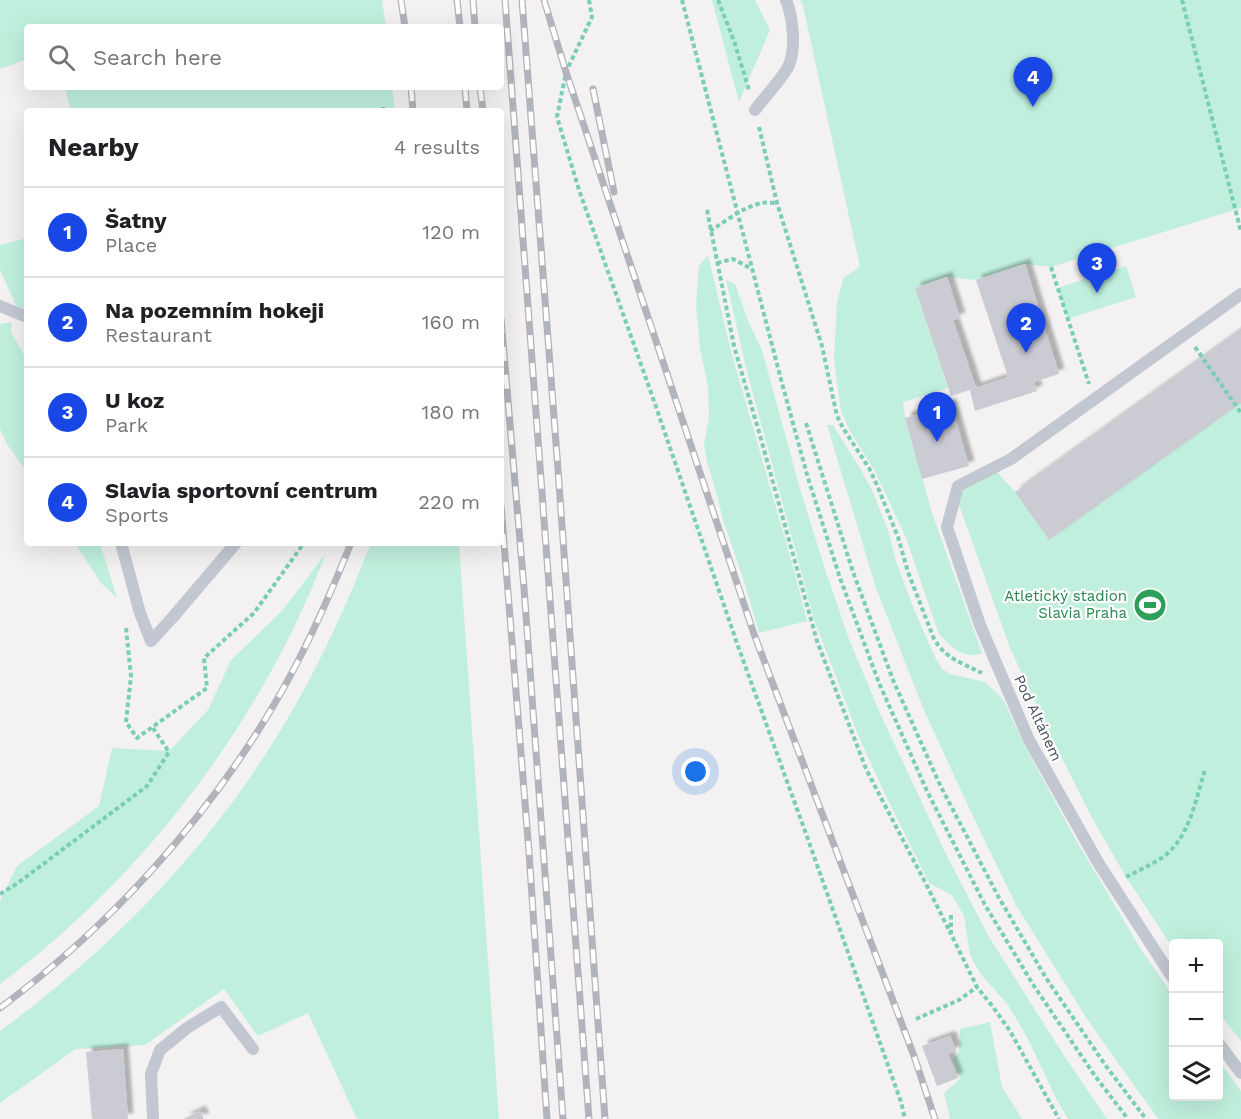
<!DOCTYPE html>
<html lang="en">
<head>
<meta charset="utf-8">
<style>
	body { margin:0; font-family:"Work Sans",sans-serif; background:#f2f2f2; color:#202124 }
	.controls { position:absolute; right:18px; bottom:18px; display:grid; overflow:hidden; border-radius:6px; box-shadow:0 6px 24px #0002 }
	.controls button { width:54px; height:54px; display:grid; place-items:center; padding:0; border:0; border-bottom:2px solid #e0e0e0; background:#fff; color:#202124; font:30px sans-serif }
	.you { position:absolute; left:696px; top:772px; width:21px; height:21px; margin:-15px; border:4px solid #fff; border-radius:50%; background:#1a73e8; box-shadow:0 0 0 9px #1a73e833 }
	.badge { display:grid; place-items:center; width:39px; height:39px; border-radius:50%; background:#1847e6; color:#fff; font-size:20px; font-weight:700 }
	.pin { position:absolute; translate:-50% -50px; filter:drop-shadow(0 2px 3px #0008) }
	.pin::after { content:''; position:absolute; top:32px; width:21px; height:18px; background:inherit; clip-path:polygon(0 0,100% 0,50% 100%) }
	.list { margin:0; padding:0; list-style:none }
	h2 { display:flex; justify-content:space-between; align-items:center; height:78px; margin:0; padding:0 24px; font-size:26px }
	h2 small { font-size:20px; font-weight:400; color:#757577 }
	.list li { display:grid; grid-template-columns:39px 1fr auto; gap:18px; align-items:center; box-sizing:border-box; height:90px; padding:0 24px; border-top:2px solid #e0e0e0 }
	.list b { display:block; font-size:22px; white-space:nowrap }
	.list p { margin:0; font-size:20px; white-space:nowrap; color:#757577 }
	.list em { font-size:20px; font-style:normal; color:#757577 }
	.icon { flex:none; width:33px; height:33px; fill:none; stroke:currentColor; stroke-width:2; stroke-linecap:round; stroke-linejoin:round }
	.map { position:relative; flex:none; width:1241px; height:1119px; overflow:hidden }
	.search { position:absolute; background:#fff; box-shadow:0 6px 24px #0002; left:24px; top:24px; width:480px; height:66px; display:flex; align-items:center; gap:15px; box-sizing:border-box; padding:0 21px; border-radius:6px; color:#757577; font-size:22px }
	.panel { position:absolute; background:#fff; box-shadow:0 6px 24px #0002; left:24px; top:108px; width:480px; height:438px; border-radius:6px }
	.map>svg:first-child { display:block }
</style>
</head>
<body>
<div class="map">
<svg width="1241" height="1119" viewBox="0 0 1241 1119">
	<defs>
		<filter id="shadow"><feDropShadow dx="5.5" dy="-5.5" stdDeviation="1.5" flood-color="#0004"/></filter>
	</defs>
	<rect width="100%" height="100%" fill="#f3f1f1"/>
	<g fill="#c0f0dd">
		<path d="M0 0H382L386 27H27V59L0 69Z"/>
		<path d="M712 0H755L770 30 739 102Z"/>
		<path d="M800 0H1241V208L1051 267 1025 264 976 280 947 277 915 288 948 388 903 402 905 417 932 513 982 653C965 661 948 645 938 632L906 538 876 473 850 431 841 411 835 368 834 356 837 302 844 277 860 267 803 6Z"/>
		<path d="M65 87H392L395 111H71Z"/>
		<path d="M27 238V314L21 316 0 270V245Z"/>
		<path d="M708 255 731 351 794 570 807 621 759 633 743 578 723 520 717 495 707 462 704 444 709 418 708 387 700 348 696 306 699 266Z"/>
		<path d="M1126 266 1136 297 1068 319 1057 288Z"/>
		<path d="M726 280 735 284 749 323 762 350 800 489 825 569 849 639 879 711 946 854 989 937 1063 1054 1107 1119H1068L1056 1098 1026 1035 1008 1005 980 973 970 955 964 916 952 895 929 883 884 792 858 735 814 619 747 372Z"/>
		<path d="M12 322 11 332 27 360V472L7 444 0 429V324Z"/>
		<path d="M1241 330V1041L1219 1013 1218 944H1174L1173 948 1126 877 1091 816 1049 732 1010 648 958 502 964 487 996 471 1015 492Z"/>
		<path d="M827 425H833L861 470 873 492 889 533 896 561 915 612 936 659 942 669 950 674 985 682 1003 699 1024 744 1077 842 1139 946 1173 996 1174 1096H1218L1219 1061 1241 1091V1119H1159L1150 1108 1085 1016 1016 905 969 808 923 708 876 588Z"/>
		<path d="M75 543H100L117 598 101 583Z"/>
		<path d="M371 543H459L499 1119H357L308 1013 258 1036 224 989 145 1045 76 1049 0 1103V1031C117 945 219 838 292 711 323 658 348 601 371 543Z"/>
		<path d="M326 553C263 720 144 877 0 984V901L17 866 99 806 112 748 169 751 208 710 231 660 282 611Z"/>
		<path d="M990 1022 1002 1087 1022 1119H950L944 1093 960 1079 953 1058 959 1053 960 1029Z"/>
	</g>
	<g fill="#cbccd3" filter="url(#shadow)">
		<path d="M1025 264 1059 374 1034 382 1037 391 975 411 970 390 951 396 915 288 947 277 960 318 953 320 976 388 1008 377 976 280Z"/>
		<path d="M1241 330V403L1049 540 1015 492Z"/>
		<path d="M951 404 969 466 922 479 905 418Z"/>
		<path d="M950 1036 956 1051 948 1054 958 1078 937 1086 922 1046Z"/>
		<path d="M123 1049 128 1119H92L86 1052Z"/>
		<path d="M200 1111 204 1119H183Z"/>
	</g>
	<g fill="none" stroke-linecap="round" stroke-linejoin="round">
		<g stroke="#78ceb6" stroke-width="4" stroke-dasharray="4.5 3" stroke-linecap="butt">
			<path d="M589 0 592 17 566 72 557 117 579 190 654 401 738 646 805 831 901 1102 905 1119"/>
			<path d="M682 0 783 387 808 478 840 578 879 683 927 791 985 905 1034 986 1095 1076 1128 1119"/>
			<path d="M718 0 734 41 749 90"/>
			<path d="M1182 0 1241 232"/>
			<path d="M383 107V111"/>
			<path d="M759 127 777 203 822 346 837 416 843 428 869 468 877 485 898 537 908 572 934 639C946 659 962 663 982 673"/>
			<path d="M707 210 734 346 761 439 817 641 866 769 927 886 951 934"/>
			<path d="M710 231C726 221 743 207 762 203 766 202 772 203 777 203"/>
			<path d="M717 263 733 259 752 269"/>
			<path d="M1051 267 1089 384"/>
			<path d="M1195 347 1241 413"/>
			<path d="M806 423 853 572 893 680 940 785 998 896 1046 978 1106 1066 1146 1119"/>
			<path d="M126 628 131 676 126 722 137 738 207 688 204 658 254 613 304 543"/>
			<path d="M1126 877C1138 871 1151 865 1163 857 1190 837 1195 801 1205 770"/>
			<path d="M0 894 18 883 147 786 169 752 153 728"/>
			<path d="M951 915V934L977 987 993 1007 1010 1031 1059 1119"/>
			<path d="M916 1019 959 1000 977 987"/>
		</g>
		<g stroke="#c2c7d2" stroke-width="12">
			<path d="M755 110C765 97 778 83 787 69 797 52 793 17 786 0"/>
			<path d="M0 306 27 317"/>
			<path d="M121 543 140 613 151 641 173 617 236 543"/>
			<path d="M1174 980 1099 864 1029 740 980 625 947 527 958 486 1011 459 1241 294"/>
			<path d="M1218 1042 1241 1073"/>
			<path d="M153 1119 151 1074 160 1050 187 1028 221 1007 253 1049"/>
		</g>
		<g stroke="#b3b4bb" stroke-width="7">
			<g id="rail">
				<path d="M401 0 405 27"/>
				<path d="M457 0 460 27"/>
				<path d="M473 0 475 27"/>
				<path d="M505 0 589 1119"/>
				<path d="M522 0 557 456 605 1119"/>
				<path d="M544 0 566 72 754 634 914 1056 935 1119"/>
				<path d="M411 87 413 111"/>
				<path d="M465 87 467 111"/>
				<path d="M480 87 483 111"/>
				<path d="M593 89 614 192"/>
				<path d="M501 319 524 588 563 1119"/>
				<path d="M501 506 529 852 547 1119"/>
				<path d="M0 1008C110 926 206 821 275 703 305 652 329 598 351 543"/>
			</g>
		</g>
		<use href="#rail" stroke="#fff" stroke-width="4.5" stroke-dasharray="14" stroke-linecap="butt"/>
	</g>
	<defs>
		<g id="stadium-disc" transform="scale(1.725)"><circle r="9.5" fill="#2e9e5b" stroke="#fff"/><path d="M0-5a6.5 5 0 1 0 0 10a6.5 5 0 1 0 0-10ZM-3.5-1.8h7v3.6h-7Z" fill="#fff"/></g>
	</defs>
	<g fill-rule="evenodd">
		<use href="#stadium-disc" x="1150" y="605"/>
	</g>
	<g text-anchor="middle" stroke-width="4.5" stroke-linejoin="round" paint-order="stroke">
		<g font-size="15" fill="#27864d" stroke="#fff" text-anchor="end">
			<text x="1127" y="601">Atletický stadion<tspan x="1127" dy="17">Slavia Praha</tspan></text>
		</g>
		<g font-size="15" fill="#484f5f" stroke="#fff">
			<text transform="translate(1038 718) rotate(65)" y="5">Pod Altánem</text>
		</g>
	</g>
</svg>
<div class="controls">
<button>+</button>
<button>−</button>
<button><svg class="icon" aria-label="layers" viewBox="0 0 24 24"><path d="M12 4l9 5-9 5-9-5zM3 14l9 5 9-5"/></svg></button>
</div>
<div class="you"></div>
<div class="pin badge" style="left:937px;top:442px">1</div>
<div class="pin badge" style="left:1026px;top:353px">2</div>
<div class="pin badge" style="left:1097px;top:293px">3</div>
<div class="pin badge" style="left:1033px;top:107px">4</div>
<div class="search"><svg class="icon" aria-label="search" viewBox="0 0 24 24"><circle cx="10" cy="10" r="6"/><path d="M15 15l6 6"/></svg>Search here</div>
<section class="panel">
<h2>Nearby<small>4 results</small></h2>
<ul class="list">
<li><span class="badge">1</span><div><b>Šatny</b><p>Place</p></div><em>120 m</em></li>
<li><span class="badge">2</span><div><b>Na pozemním hokeji</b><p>Restaurant</p></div><em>160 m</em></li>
<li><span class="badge">3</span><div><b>U koz</b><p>Park</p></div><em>180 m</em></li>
<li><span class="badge">4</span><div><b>Slavia sportovní centrum</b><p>Sports</p></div><em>220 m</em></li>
</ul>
</section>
</div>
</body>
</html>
